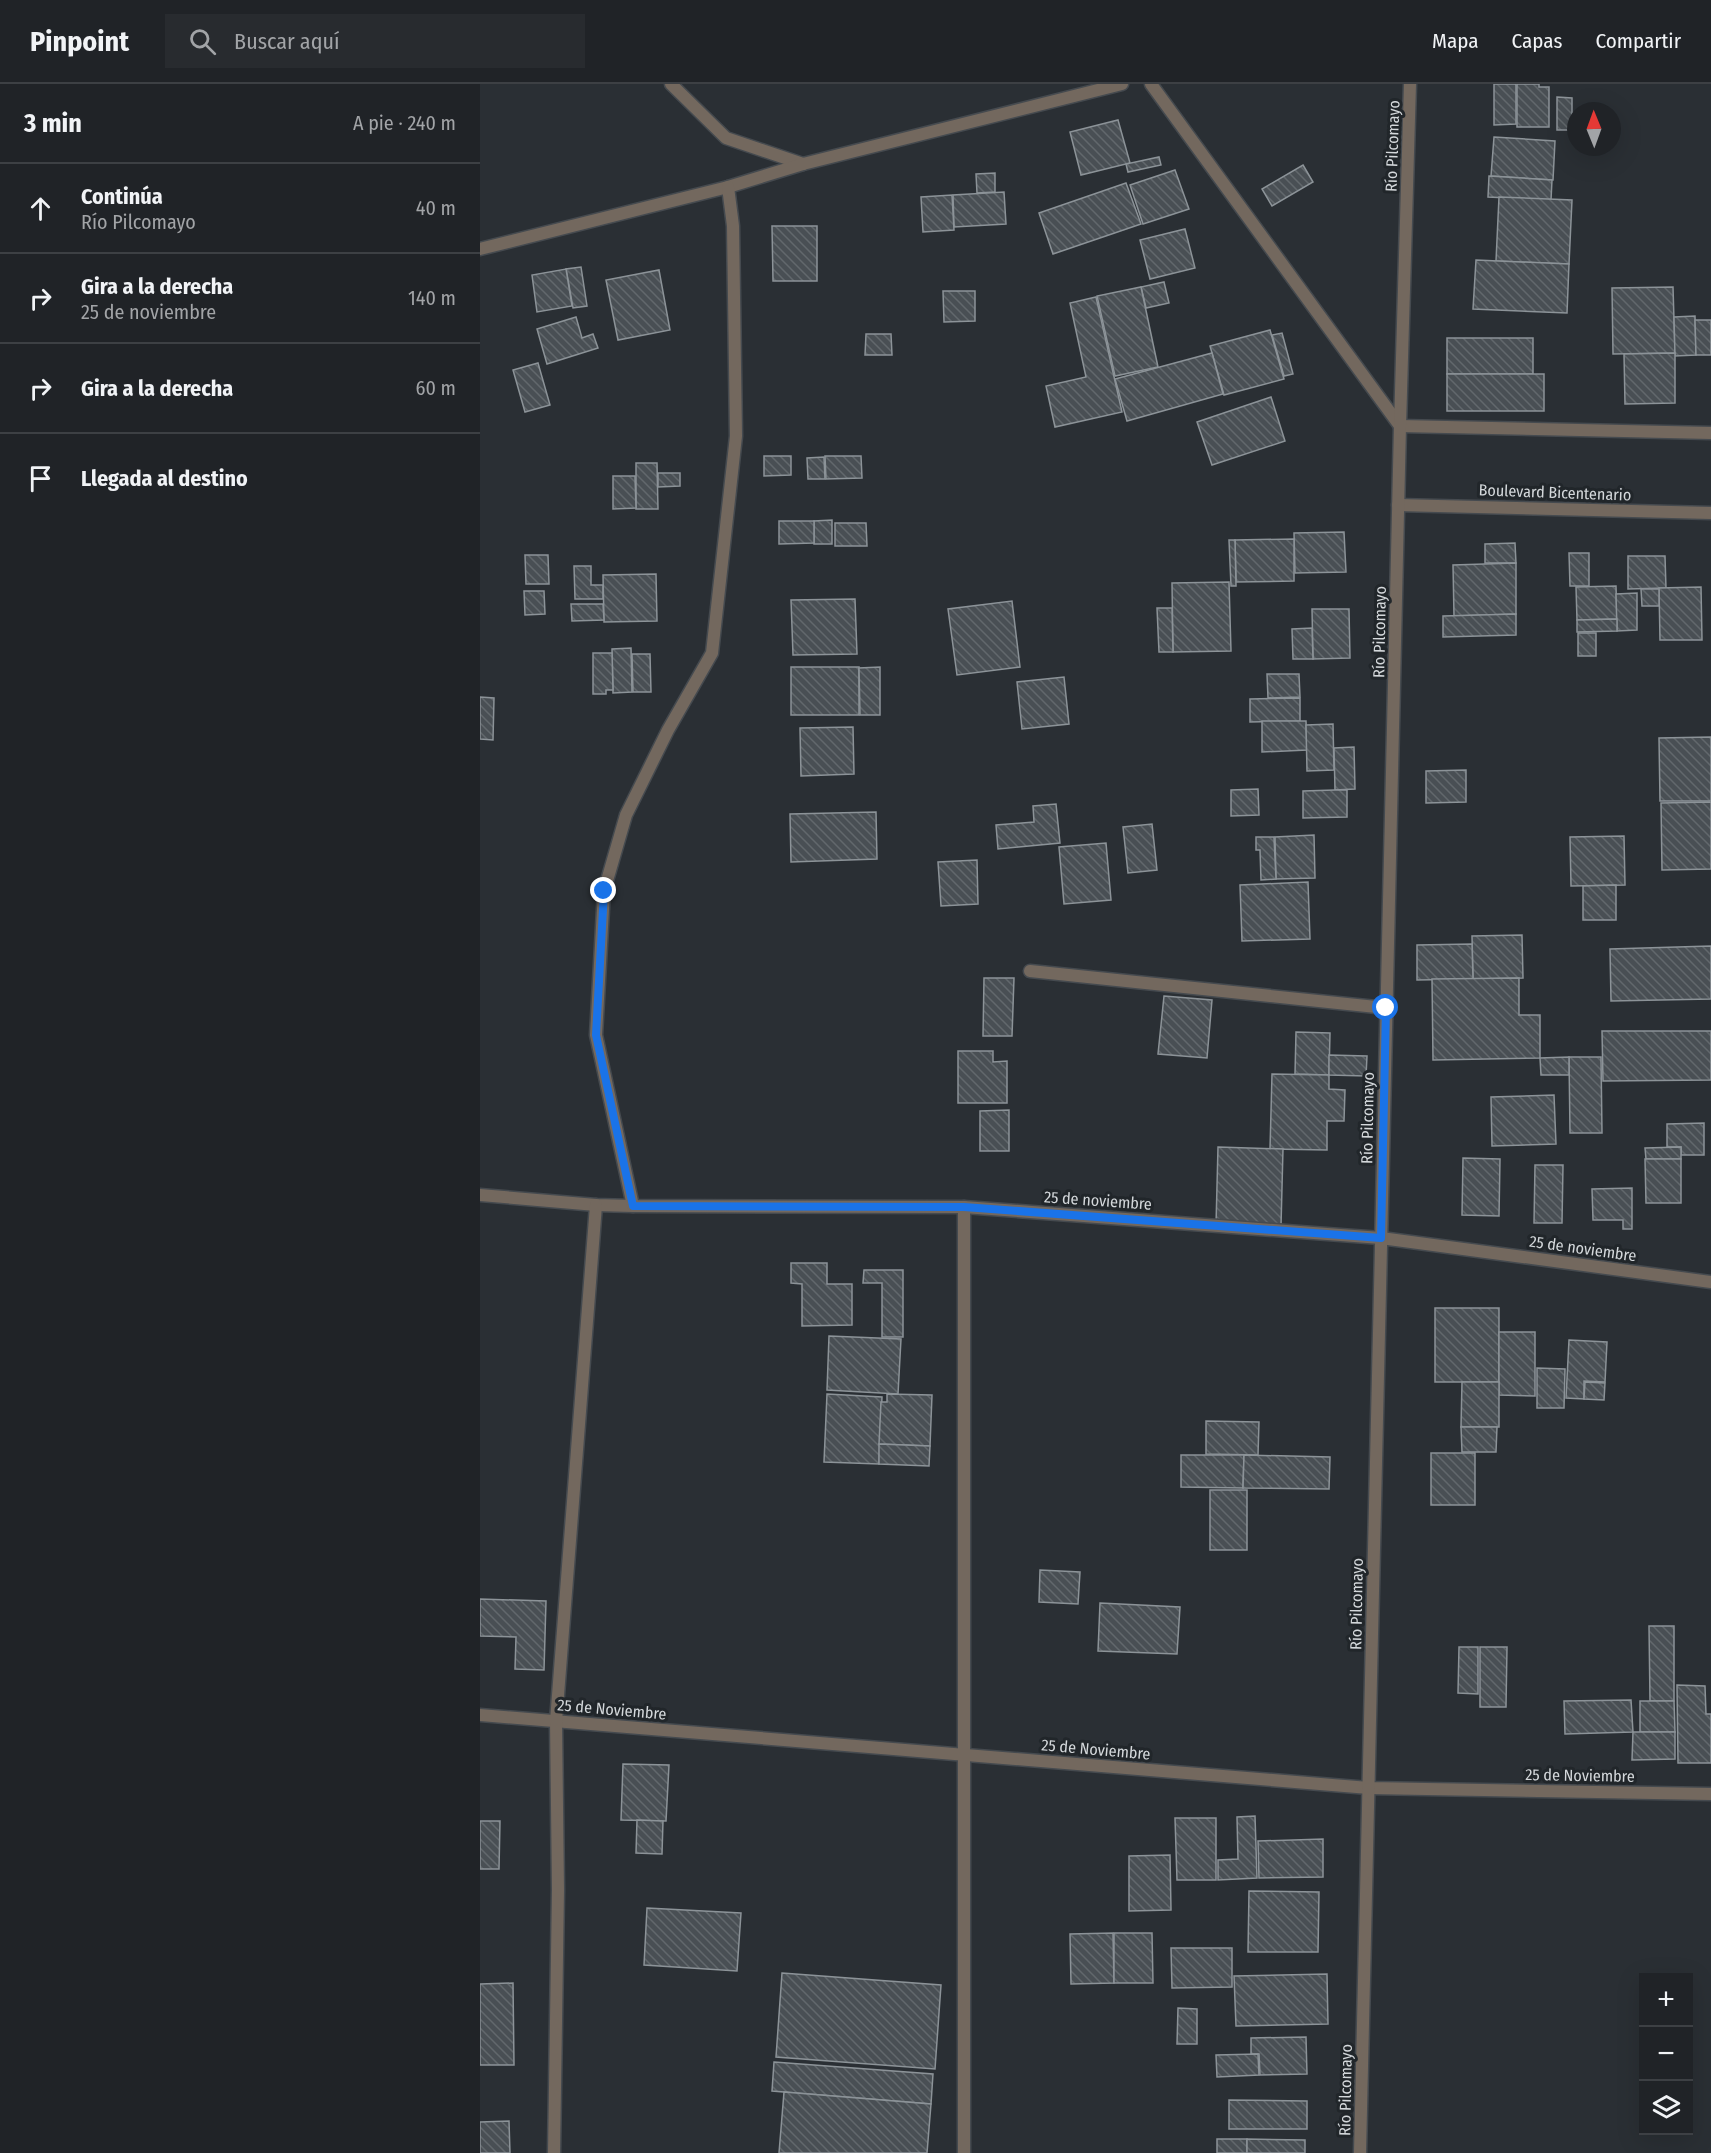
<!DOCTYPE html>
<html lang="es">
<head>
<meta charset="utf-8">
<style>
	body { margin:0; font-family:"Fira Sans Condensed",sans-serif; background:#282b2f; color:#f1f3f6 }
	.controls { position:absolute; right:18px; bottom:18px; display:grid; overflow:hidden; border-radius:0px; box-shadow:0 6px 24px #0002 }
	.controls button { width:54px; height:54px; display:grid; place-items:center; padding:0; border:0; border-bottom:2px solid #3d4044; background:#202327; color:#f1f3f6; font:30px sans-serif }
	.compass { position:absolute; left:1087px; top:18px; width:54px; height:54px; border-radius:50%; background:#202327; box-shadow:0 6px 24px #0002; rotate:359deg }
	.stop { position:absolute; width:18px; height:18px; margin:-14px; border:4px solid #1a73e8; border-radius:50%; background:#fff }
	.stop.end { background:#1a73e8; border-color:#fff; box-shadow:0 2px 6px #0008 }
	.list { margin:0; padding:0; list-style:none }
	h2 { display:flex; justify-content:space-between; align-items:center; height:78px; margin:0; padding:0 24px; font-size:26px }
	h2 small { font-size:20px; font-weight:400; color:#a2a4a7 }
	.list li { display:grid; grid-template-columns:39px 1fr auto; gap:18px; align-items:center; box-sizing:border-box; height:90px; padding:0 24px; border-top:2px solid #3d4044 }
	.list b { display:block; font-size:22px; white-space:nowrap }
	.list p { margin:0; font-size:20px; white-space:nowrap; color:#a2a4a7 }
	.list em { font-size:20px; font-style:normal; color:#a2a4a7 }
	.icon { flex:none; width:33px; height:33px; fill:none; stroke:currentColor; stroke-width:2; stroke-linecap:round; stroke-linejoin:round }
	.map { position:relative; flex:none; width:1231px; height:2069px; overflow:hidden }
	header { display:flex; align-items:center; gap:36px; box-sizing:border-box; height:84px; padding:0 30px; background:#202327; border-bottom:2px solid #3d4044 }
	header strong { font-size:28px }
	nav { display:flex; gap:33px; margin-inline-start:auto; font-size:21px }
	.search { width:420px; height:54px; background:#282b2f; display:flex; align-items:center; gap:15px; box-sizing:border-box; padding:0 21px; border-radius:0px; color:#a2a4a7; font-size:22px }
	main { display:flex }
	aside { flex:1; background:#202327 }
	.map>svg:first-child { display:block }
</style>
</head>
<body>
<header>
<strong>Pinpoint</strong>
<div class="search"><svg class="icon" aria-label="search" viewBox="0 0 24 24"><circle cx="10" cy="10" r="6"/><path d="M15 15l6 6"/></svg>Buscar aquí</div>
<nav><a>Mapa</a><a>Capas</a><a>Compartir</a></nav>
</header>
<main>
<aside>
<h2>3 min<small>A pie · 240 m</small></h2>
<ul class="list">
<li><svg class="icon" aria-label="ahead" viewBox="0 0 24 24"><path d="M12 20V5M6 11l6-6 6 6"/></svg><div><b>Continúa</b><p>Río Pilcomayo</p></div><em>40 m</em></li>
<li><svg class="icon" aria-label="right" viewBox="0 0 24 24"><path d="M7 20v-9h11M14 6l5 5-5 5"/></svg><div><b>Gira a la derecha</b><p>25 de noviembre</p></div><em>140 m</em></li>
<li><svg class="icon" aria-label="right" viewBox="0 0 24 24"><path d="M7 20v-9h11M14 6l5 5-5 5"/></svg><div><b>Gira a la derecha</b></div><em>60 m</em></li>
<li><svg class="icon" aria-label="arrive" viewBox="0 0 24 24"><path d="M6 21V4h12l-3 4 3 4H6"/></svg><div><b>Llegada al destino</b></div></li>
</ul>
</aside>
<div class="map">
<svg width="1231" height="2069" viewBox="0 0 1231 2069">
	<defs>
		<pattern id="building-back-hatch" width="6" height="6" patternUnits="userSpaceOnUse" patternTransform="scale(1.5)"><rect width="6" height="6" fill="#494f54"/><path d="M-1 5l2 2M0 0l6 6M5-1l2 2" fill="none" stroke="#62686c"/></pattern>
	</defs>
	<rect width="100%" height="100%" fill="#2a2f34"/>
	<g fill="url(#building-back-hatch)" stroke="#8c9398" stroke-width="1.5">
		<path d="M1014 0H1036V40L1014 41Z"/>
		<path d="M1037 0H1059V3H1069V43H1037Z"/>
		<path d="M1077 13 1092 14V46H1077Z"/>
		<path d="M638 36 650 79 601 91 590 48Z"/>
		<path d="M1014 53 1075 57 1073 96 1011 92Z"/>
		<path d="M679 73 681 81 648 88 646 80Z"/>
		<path d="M823 81 833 98 792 122 782 105Z"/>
		<path d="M695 86 709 125 663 140 650 101Z"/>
		<path d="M515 89V108L497 109 496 90Z"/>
		<path d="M1009 92 1072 96 1071 116 1008 113Z"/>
		<path d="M646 99 661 140 573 170 559 129Z"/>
		<path d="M524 108 526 140 474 143 473 111Z"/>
		<path d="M472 111 474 146 443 148 441 113Z"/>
		<path d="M1019 113 1092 116 1089 180 1016 177Z"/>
		<path d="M292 142H337V197H293Z"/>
		<path d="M705 145 715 184 670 195 660 156Z"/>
		<path d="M996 176 1089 180 1087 229 993 225Z"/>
		<path d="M101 183 107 222 93 224 86 185Z"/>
		<path d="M86 185 92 222 57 228 52 191Z"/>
		<path d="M179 186 190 246 138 256 126 196Z"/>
		<path d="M684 198 689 219 666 224 661 203Z"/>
		<path d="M661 203 678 283 635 292 617 212Z"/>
		<path d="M1193 203 1195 269 1133 270 1132 204Z"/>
		<path d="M463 207H495V237L464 238Z"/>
		<path d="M616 213 642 328 575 343 566 302 606 293 590 219Z"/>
		<path d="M1215 232 1216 271 1195 272 1194 233Z"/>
		<path d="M96 233 102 254 113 250 118 264 67 280 57 245Z"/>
		<path d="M1215 236H1231V271H1216Z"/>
		<path d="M790 246 804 295 744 311 730 262Z"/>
		<path d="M802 249 813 290 804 292 792 251Z"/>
		<path d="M386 250H411L412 271H385Z"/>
		<rect x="967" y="254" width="86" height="36"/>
		<path d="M732 269 743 310 647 337 635 295Z"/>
		<path d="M1195 269V319L1145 320 1144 270Z"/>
		<path d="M58 279 70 321 45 328 33 286Z"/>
		<rect x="967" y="290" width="97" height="37"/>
		<path d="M791 313 805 357 732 381 717 338Z"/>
		<path d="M284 372H311V391L284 392Z"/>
		<path d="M345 372H381L382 394 346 395Z"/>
		<path d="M344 373 345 395H328L327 374Z"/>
		<path d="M156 379H177L178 425H156Z"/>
		<path d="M178 389H200V402L178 403Z"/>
		<path d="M133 392H155L156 424 133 425Z"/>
		<path d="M352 436V460H334V437Z"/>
		<path d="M299 437H334V459L299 460Z"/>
		<path d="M355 439H386L387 462H355Z"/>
		<path d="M864 448 866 488 815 489 814 449Z"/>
		<path d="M814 455V497L756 498 755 456Z"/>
		<path d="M749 456H755L756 502H751Z"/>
		<path d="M1035 459 1036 479H1005V460Z"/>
		<path d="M1089 469H1109V502H1090Z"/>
		<path d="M45 471H68L69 500H46Z"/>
		<path d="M1148 472H1185L1186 504 1148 505Z"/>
		<path d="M1036 479V530L974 532 973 481Z"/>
		<path d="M94 482H111V501H123V515H95Z"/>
		<path d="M176 490 177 537 124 538 123 491Z"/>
		<path d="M749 498 751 567 693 568 692 499Z"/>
		<path d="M1136 502 1137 535 1097 536 1096 503Z"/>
		<path d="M1221 503 1222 556H1180L1179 504Z"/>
		<path d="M1161 505H1179V522H1162Z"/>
		<path d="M44 507H64L65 530 45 531Z"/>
		<path d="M1157 509V546L1137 547 1136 510Z"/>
		<path d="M375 515 377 570 313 571 311 516Z"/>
		<path d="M532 517 540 583 477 591 468 525Z"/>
		<path d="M91 520H123L124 536 92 537Z"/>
		<path d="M677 524H692L693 568H679Z"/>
		<path d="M832 525H869L870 574 833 575Z"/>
		<path d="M1036 530V551L963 553V532Z"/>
		<path d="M1137 535V547L1097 548V536Z"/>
		<path d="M832 544 833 575H813L812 545Z"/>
		<rect x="1098" y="549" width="18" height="23"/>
		<path d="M151 564 152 608 133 609 132 565Z"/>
		<path d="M113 569H132L133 606H126V610H113Z"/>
		<path d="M152 570H170L171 608H153Z"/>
		<rect x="311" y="583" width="68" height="48"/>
		<path d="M400 583V631H380L379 584Z"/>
		<path d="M787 590H819L820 613 788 614Z"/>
		<path d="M584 593 589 640 542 645 537 598Z"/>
		<path d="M0 613 14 614 13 656 0 655Z"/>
		<path d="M820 614V637L770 638V615Z"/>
		<path d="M782 637H826L827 666 782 668Z"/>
		<path d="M853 640 854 686 827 687 826 641Z"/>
		<path d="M373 643 374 690 321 692 320 644Z"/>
		<path d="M1231 653V717H1180L1179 654Z"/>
		<path d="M874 663 875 705 855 706 854 664Z"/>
		<path d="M986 686V718L946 719V687Z"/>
		<path d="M778 705 779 731 751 732V706Z"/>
		<path d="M855 706H867V733L823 734V707Z"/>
		<path d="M1231 718V785L1182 786 1181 719Z"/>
		<path d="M576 720 580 759 518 765 516 741 554 738 553 722Z"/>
		<path d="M396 728 397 775 311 778 310 730Z"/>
		<path d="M672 740 677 786 648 789 643 743Z"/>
		<path d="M834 751 835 794 796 795 795 753Z"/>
		<path d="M1144 752 1145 801 1091 802 1090 753Z"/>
		<path d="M776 753H794L796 795 781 796 780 766H776Z"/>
		<path d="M626 759 631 816 584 820 579 763Z"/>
		<path d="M497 776 498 820 461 822 458 778Z"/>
		<path d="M828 798 830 855 762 857 760 801Z"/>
		<path d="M1136 801V836H1103V802Z"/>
		<path d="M1042 851 1043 894 993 895 992 852Z"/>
		<path d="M992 860 993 895 937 896V861Z"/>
		<path d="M1231 862V915L1131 917 1130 865Z"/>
		<path d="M504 894H534L532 952H503Z"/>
		<path d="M1039 894V931H1060V974L953 976 952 895Z"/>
		<path d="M684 912 732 916 727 974 678 970Z"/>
		<path d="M1122 947H1231V996L1123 997Z"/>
		<path d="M816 948 850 949 849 991 815 990Z"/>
		<path d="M478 967H513V978L527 977V1019H478Z"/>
		<path d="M849 971 887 972 886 992 849 991Z"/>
		<path d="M1089 973H1121L1122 1049H1090Z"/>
		<path d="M1089 973V991H1061L1060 974Z"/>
		<path d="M792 990 849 991V1005L865 1006 864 1037H847V1066L790 1065Z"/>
		<path d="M1074 1011 1076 1060 1012 1062 1011 1013Z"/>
		<path d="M529 1026V1067H500V1027Z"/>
		<path d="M1224 1039V1071H1201V1063H1187V1040Z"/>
		<path d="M738 1063 803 1065 801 1142 736 1141Z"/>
		<path d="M1201 1063V1075H1166L1165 1064Z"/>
		<path d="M983 1074 1020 1075 1019 1132 982 1131Z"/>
		<path d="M1165 1075H1201V1119H1166Z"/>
		<path d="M1055 1081H1083L1082 1139H1054Z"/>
		<path d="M1152 1104V1145H1143V1136H1113L1112 1105Z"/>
		<path d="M311 1179H347V1200H372V1241L322 1242V1200L311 1199Z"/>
		<path d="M384 1186H423V1253H402V1199H383Z"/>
		<rect x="955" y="1224" width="64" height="74"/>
		<path d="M1019 1248H1055V1312L1019 1311Z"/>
		<path d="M349 1252 421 1255 418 1310 347 1306Z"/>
		<path d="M1089 1256 1127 1258 1125 1298 1104 1297V1315L1086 1314Z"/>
		<path d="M1057 1284 1085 1285 1084 1324H1057Z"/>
		<path d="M982 1298H1019V1343H981Z"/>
		<path d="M1105 1298 1125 1299 1124 1316 1104 1315Z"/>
		<path d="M347 1310 402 1313 399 1380 344 1378Z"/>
		<path d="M407 1310 452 1311 450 1362 399 1360 401 1318H407Z"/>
		<path d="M726 1337 779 1338 778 1371 726 1370Z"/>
		<path d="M981 1343H1017L1016 1368H982Z"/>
		<path d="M399 1360 450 1362 449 1382 399 1380Z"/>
		<rect x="951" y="1369" width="44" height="52"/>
		<path d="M701 1371H764L763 1404 701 1403Z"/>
		<path d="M764 1371 850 1373 849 1405 763 1404Z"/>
		<rect x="730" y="1406" width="37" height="60"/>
		<path d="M560 1486 600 1488 598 1520 559 1518Z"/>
		<path d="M0 1515 66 1517 64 1586 35 1585 36 1553 0 1552Z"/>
		<path d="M620 1519 700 1523 697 1570 618 1567Z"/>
		<path d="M1169 1542H1194V1617H1170Z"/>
		<path d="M979 1563H998V1610L978 1609Z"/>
		<path d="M1000 1563H1027L1026 1623H1000Z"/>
		<path d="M1197 1601 1225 1602 1226 1630H1231V1679H1198Z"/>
		<path d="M1151 1616 1153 1648 1085 1650 1084 1617Z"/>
		<path d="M1160 1617H1194L1195 1648H1160Z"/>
		<path d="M1153 1648H1195V1675L1152 1676Z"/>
		<path d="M143 1680 189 1681 186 1737 141 1736Z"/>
		<path d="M775 1732 777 1794 738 1796V1776L758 1775 757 1733Z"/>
		<path d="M695 1734H736V1796H697Z"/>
		<path d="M157 1736 183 1737 182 1770 156 1769Z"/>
		<path d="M0 1737H20L19 1785H0Z"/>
		<path d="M843 1755V1793L779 1794 778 1757Z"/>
		<path d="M690 1771 691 1826 649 1827V1772Z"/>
		<path d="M769 1807 839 1808 838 1868H768Z"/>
		<path d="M167 1824 261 1829 257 1887 164 1881Z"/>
		<path d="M633 1849 634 1899 591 1900 590 1850Z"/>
		<path d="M634 1849H672L673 1899H634Z"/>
		<path d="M691 1864H752V1903L692 1904Z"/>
		<path d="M302 1889 461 1901 455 1985 296 1973Z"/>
		<path d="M847 1890 848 1940 756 1942 754 1892Z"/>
		<path d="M33 1899 34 1981H0V1900Z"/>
		<path d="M698 1924 717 1925V1960H697Z"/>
		<path d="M826 1953 827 1990 780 1991 779 1970H771V1954Z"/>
		<path d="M778 1970 779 1991 737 1993 736 1971Z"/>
		<path d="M294 1978 453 1990 451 2020 292 2007Z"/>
		<path d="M304 2008 451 2020 447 2069H299Z"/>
		<path d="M749 2016 827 2017V2045H749Z"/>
		<path d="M29 2037 30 2069H0V2038Z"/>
		<rect x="737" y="2055" width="30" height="14"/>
		<path d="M767 2055 825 2056V2069H767Z"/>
	</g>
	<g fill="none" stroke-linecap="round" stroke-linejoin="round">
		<g stroke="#454a4f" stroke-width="15">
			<path id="service" d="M550 887 906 924"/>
		</g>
		<g stroke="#454a4f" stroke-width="15">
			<g id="minor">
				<path d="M191 0 246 54 323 80"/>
				<path d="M671 0 920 342"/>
				<path d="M0 165 248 103 323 80 642 0"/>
				<path d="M920 342 1231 349"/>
				<path d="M918 421 1231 429"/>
				<path d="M0 1111 116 1121 153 1122 484 1123 901 1154 1231 1198"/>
				<path d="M153 1122 116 951 124 807 146 731 188 646 232 569 256 352 253 142 248 103"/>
				<path d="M0 1631 889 1704 1231 1710"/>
				<path d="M74 2069 78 1806 76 1637 116 1121"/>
				<path d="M484 2069V1123"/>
				<path d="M880 2069 920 342 930 0"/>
			</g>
		</g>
		<use href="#service" stroke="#73685e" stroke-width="12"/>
		<use href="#minor" stroke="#73685e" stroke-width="12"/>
	</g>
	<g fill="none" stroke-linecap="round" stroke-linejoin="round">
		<path stroke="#1a73e8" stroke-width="8" d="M124 807 116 951 153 1122 484 1123 901 1154 906 924"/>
	</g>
	<g text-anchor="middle" stroke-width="6" stroke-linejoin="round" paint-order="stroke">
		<g font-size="16" fill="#d4d8db" stroke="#21262a">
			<text transform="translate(912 62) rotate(-88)" y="6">Río Pilcomayo</text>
			<text transform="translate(1075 408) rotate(2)" y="6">Boulevard Bicentenario</text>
			<text transform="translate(899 548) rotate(-89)" y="6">Río Pilcomayo</text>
			<text transform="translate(887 1034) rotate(-89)" y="6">Río Pilcomayo</text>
			<text transform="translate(618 1116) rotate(4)" y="6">25 de noviembre</text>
			<text transform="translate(1103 1164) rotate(8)" y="6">25 de noviembre</text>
			<text transform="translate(876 1520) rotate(-89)" y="6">Río Pilcomayo</text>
			<text transform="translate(132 1625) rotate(5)" y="6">25 de Noviembre</text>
			<text transform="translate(616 1665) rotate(5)" y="6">25 de Noviembre</text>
			<text transform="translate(1100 1691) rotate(1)" y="6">25 de Noviembre</text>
			<text transform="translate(865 2006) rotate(-89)" y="6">Río Pilcomayo</text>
		</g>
	</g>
</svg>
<div class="controls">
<button>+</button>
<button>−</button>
<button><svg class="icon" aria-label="layers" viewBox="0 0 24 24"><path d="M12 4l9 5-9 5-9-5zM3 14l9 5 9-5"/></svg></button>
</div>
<svg class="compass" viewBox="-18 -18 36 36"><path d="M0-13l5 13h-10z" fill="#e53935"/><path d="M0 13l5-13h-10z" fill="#a2a4a7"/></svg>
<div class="stop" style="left:906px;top:924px"></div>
<div class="stop end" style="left:124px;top:807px"></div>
</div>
</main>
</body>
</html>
